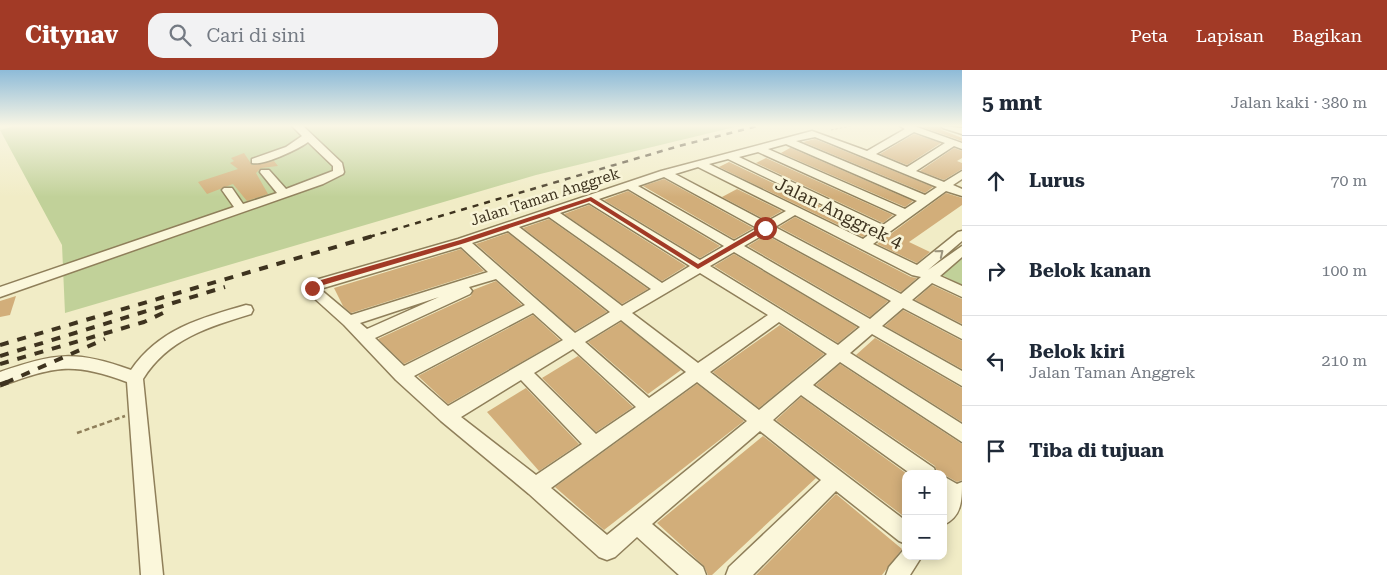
<!DOCTYPE html>
<html lang="id">
<head>
<meta charset="utf-8">
<style>
	body { margin:0; font-family:"Roboto Serif",serif; background:#f2f2f3; color:#1f2937 }
	.controls { position:absolute; right:15px; bottom:15px; display:grid; overflow:hidden; border-radius:10px; box-shadow:0 2px 12px #0003 }
	.controls button { width:45px; height:45px; display:grid; place-items:center; padding:0; border:0; border-bottom:1px solid #e0e1e3; background:#fff; color:#1f2937; font:25px sans-serif }
	.stop { position:absolute; width:15px; height:15px; margin:-11px; border:4px solid #a23a26; border-radius:50%; background:#fff }
	.stop.end { background:#a23a26; border-color:#fff; box-shadow:0 1px 5px #0008 }
	.list { margin:0; padding:0; list-style:none }
	h2 { display:flex; justify-content:space-between; align-items:center; height:65px; margin:0; padding:0 20px; font-size:21px }
	h2 small { font-size:16px; font-weight:400; color:#747a83 }
	.list li { display:grid; grid-template-columns:32px 1fr auto; gap:15px; align-items:center; box-sizing:border-box; height:90px; padding:0 20px; border-top:1px solid #e0e1e3 }
	.list b { display:block; font-size:19px; white-space:nowrap }
	.list p { margin:0; font-size:16px; white-space:nowrap; color:#747a83 }
	.list em { font-size:16px; font-style:normal; color:#747a83 }
	.icon { flex:none; width:28px; height:28px; fill:none; stroke:currentColor; stroke-width:2; stroke-linecap:round; stroke-linejoin:round }
	.map { position:relative; flex:none; width:962px; height:505px; overflow:hidden }
	header { display:flex; align-items:center; gap:30px; box-sizing:border-box; height:70px; padding:0 25px; background:#a23a26; color:#fff }
	header strong { font-size:24px }
	nav { display:flex; gap:28px; margin-inline-start:auto; font-size:18px }
	.search { width:350px; height:45px; background:#f2f2f3; display:flex; align-items:center; gap:12px; box-sizing:border-box; padding:0 18px; border-radius:15px; color:#747a83; font-size:19px }
	main { display:flex }
	aside { flex:1; background:#fff }
	.map>svg:first-child { display:block }
</style>
</head>
<body>
<header>
<strong>Citynav</strong>
<div class="search"><svg class="icon" aria-label="search" viewBox="0 0 24 24"><circle cx="10" cy="10" r="6"/><path d="M15 15l6 6"/></svg>Cari di sini</div>
<nav><a>Peta</a><a>Lapisan</a><a>Bagikan</a></nav>
</header>
<main>
<div class="map">
<svg width="962" height="505" viewBox="0 0 962 505">
	<rect width="100%" height="100%" fill="#f1ecc6"/>
	<g fill="#c1d199">
		<path d="M14 56H739L536 105 65 243 62 175 0 60Z"/>
		<path d="M962 186V215L936 202Z"/>
	</g>
	<g fill="#d2ae7a">
		<path d="M939 56 942 60 962 68V71L922 57Z"/>
		<path d="M914 64 941 73 907 95 880 84Z"/>
		<path d="M815 69 933 117 925 123 803 72Z"/>
		<path d="M790 78H791L913 131 905 137 781 83Z"/>
		<path d="M954 78 962 81V88L957 91 962 93V99L944 110 920 101Z"/>
		<path d="M244 83 252 95 274 91 278 96 261 98 256 103 268 124 247 131 233 114 207 124 198 112 238 99 230 93 234 91 231 88Z"/>
		<path d="M766 88 893 145 883 153 756 93Z"/>
		<path d="M729 92 871 160 863 167 719 97Z"/>
		<path d="M664 109 753 158 734 169 643 116Z"/>
		<path d="M737 119 782 141 766 150 722 127Z"/>
		<path d="M628 121 720 176 700 188 604 130Z"/>
		<path d="M946 123 962 128V135L909 172 930 182 917 193 877 174Z"/>
		<path d="M589 135 686 196 662 211 564 144Z"/>
		<path d="M795 147 911 207 917 208 901 222 779 157Z"/>
		<path d="M549 149 648 219 622 234 523 158Z"/>
		<path d="M508 163 607 242 575 261 476 174Z"/>
		<path d="M766 165 888 231 870 247 748 176Z"/>
		<path d="M461 179 484 201 351 243 343 236 334 218Z"/>
		<path d="M734 184 857 257 838 273 714 196Z"/>
		<path d="M496 211 522 235 404 294 378 269 471 226 473 220Z"/>
		<path d="M932 215 962 229V254L915 230Z"/>
		<path d="M16 226 10 245 0 247V231Z"/>
		<path d="M903 240 962 271V299L885 256Z"/>
		<path d="M533 245 560 270 448 334 418 306Z"/>
		<path d="M621 252 681 300 648 324 588 272Z"/>
		<path d="M780 255 824 284 759 338 713 302Z"/>
		<path d="M875 268 962 318V352L856 285Z"/>
		<path d="M578 286 633 337 596 362 542 308Z"/>
		<path d="M840 294 962 374V410L957 412 943 404H938L935 396 816 315Z"/>
		<path d="M697 314 744 351 604 460 555 417Z"/>
		<path d="M526 318 579 374 539 401 487 342Z"/>
		<path d="M801 327 907 404 906 448 776 350Z"/>
		<path d="M763 366 816 408 712 505H708L704 496 657 453Z"/>
		<path d="M836 424 902 479 882 505H756Z"/>
	</g>
	<g fill="none" stroke-linecap="round" stroke-linejoin="round">
		<g stroke="#8f7f5a" stroke-width="3">
			<g id="minor">
				<path d="M292 56H303L342 93 344 102 343 104 323 114 0 227V217L234 137 222 120 224 118H232L243 134 277 123 260 102 261 100H269L286 119 333 101V96L308 72C299 79 263 96 252 93V89L286 77 302 66Z"/>
				<path d="M900 56H914L962 73V79L954 76 916 101 944 112 962 101V109L953 115 962 119V126L946 121 873 174 917 195 958 162 962 161V171L928 200 962 176V187L940 206 962 216V227L932 213 912 230 962 256V269L903 238 882 256 962 301V316L872 264 850 283 962 354V372L840 292 813 315 934 398 936 404H911L801 325 773 350 906 451V474L899 471 836 421 753 505H726L729 497 821 410 760 361 652 454 703 497 706 505H679L637 467 615 487 607 490 599 487 529 424 441 351 396 310 344 255 304 219 312 211 458 169 661 101 812 61 867 81 905 59ZM914 62 945 73 907 97 876 84ZM815 67 937 117 925 125 796 71ZM786 74 917 131 905 139 768 79ZM758 82 897 145 883 155 739 87ZM728 89 875 160 863 169 709 94ZM698 97 786 141 766 152 675 104ZM664 107 757 158 734 171 638 116ZM628 119 724 176 700 190 599 129ZM589 133 690 196 662 213 560 143ZM795 145 912 205 921 207 901 224 775 157ZM549 147 651 219 622 236 519 157ZM508 161 610 242 575 263 472 173ZM766 163 891 231 870 249 744 176ZM461 177 488 202 351 245 320 219ZM734 182 860 257 838 275 710 196ZM700 203 768 245 698 293 632 243ZM496 209 525 235 404 296 375 268 470 224 472 221 469 217ZM439 227 367 259 360 253ZM533 243 563 270 448 336 414 306ZM621 250 686 302 649 328 585 272ZM779 252 827 284 759 340 710 302ZM573 279 636 337 596 364 534 303ZM521 310 582 374 536 405 461 347ZM697 312 747 351 607 465 551 418Z"/>
				<path d="M941 56 962 58V64L943 58Z"/>
				<path d="M246 235 251 236 253 240 251 244C208 257 168 269 143 309L163 505H141L127 312C70 291 55 297 0 316V302C56 283 75 280 131 300 159 259 201 248 246 235Z"/>
				<path d="M943 406 957 414 962 412C962 430 962 447 943 455Z"/>
				<path d="M906 477V486H922L910 505H886L889 497Z"/>
			</g>
		</g>
		<path stroke="#8f7f5a" stroke-width="1" stroke-dasharray="2.5 2" stroke-linecap="butt" d="M831 60 851 56"/>
		<path stroke="#8f7f5a" stroke-width="2.5" stroke-dasharray="5 3" stroke-linecap="butt" d="M77 363 125 346"/>
		<use href="#minor" fill="#fbf7db" fill-rule="evenodd"/>
		<path stroke="#3e331f" stroke-width="2.5" stroke-dasharray="6 6" stroke-linecap="butt" d="M369 167 679 76 758 56"/>
		<g stroke="#3e331f" stroke-width="4" stroke-dasharray="9 9" stroke-linecap="butt">
			<path d="M0 275 373 166"/>
			<path d="M0 286 225 217"/>
			<path d="M0 294 144 252 167 241"/>
			<path d="M5 313 105 269"/>
		</g>
		<path stroke="#3e331f" stroke-width="5" stroke-dasharray="11 11" stroke-linecap="butt" d="M0 315 8 312"/>
	</g>
	<defs><path id="oneway-chevron" d="M-2-3.5L2.5 0L-2 3.5" fill="none" stroke-width="1.6" stroke-linecap="round" stroke-linejoin="round" transform="scale(1.25)"/></defs>
	<use stroke="#9c957d" href="#oneway-chevron" transform="translate(940 183) rotate(-39)"/>
	<linearGradient id="sky" x2="0" y2="1"><stop stop-color="#8ebbd8"/><stop offset="0.44" stop-color="#f9f6e5"/><stop offset="1" stop-color="#f9f6e5" stop-opacity="0"/></linearGradient>
	<rect width="962" height="127" fill="url(#sky)"/>
	<path fill="#a23a26" d="M591 127 698 194 763 156 769 158 698 199 590 131 465 173 320 216 315 220 308 218 314 212 460 170Z"/>
	<g text-anchor="middle" stroke-width="5" stroke-linejoin="round" paint-order="stroke">
		<g font-size="15" fill="#3e331f" stroke="#f8f4d7">
			<text transform="translate(545 127) rotate(-18)" y="5">Jalan Taman Anggrek</text>
		</g>
		<g font-size="18" fill="#3e331f" stroke="#f8f4d7">
			<text transform="translate(839 143) rotate(26)" y="6">Jalan Anggrek 4</text>
		</g>
	</g>
</svg>
<div class="controls">
<button>+</button>
<button>−</button>
</div>
<div class="stop" style="left:765px;top:158px"></div>
<div class="stop end" style="left:312px;top:218px"></div>
</div>
<aside>
<h2>5 mnt<small>Jalan kaki · 380 m</small></h2>
<ul class="list">
<li><svg class="icon" aria-label="ahead" viewBox="0 0 24 24"><path d="M12 20V5M6 11l6-6 6 6"/></svg><div><b>Lurus</b></div><em>70 m</em></li>
<li><svg class="icon" aria-label="right" viewBox="0 0 24 24"><path d="M7 20v-9h11M14 6l5 5-5 5"/></svg><div><b>Belok kanan</b></div><em>100 m</em></li>
<li><svg class="icon" aria-label="left" viewBox="0 0 24 24"><path d="M17 20v-9H6M10 6l-5 5 5 5"/></svg><div><b>Belok kiri</b><p>Jalan Taman Anggrek</p></div><em>210 m</em></li>
<li><svg class="icon" aria-label="arrive" viewBox="0 0 24 24"><path d="M6 21V4h12l-3 4 3 4H6"/></svg><div><b>Tiba di tujuan</b></div></li>
</ul>
</aside>
</main>
</body>
</html>
